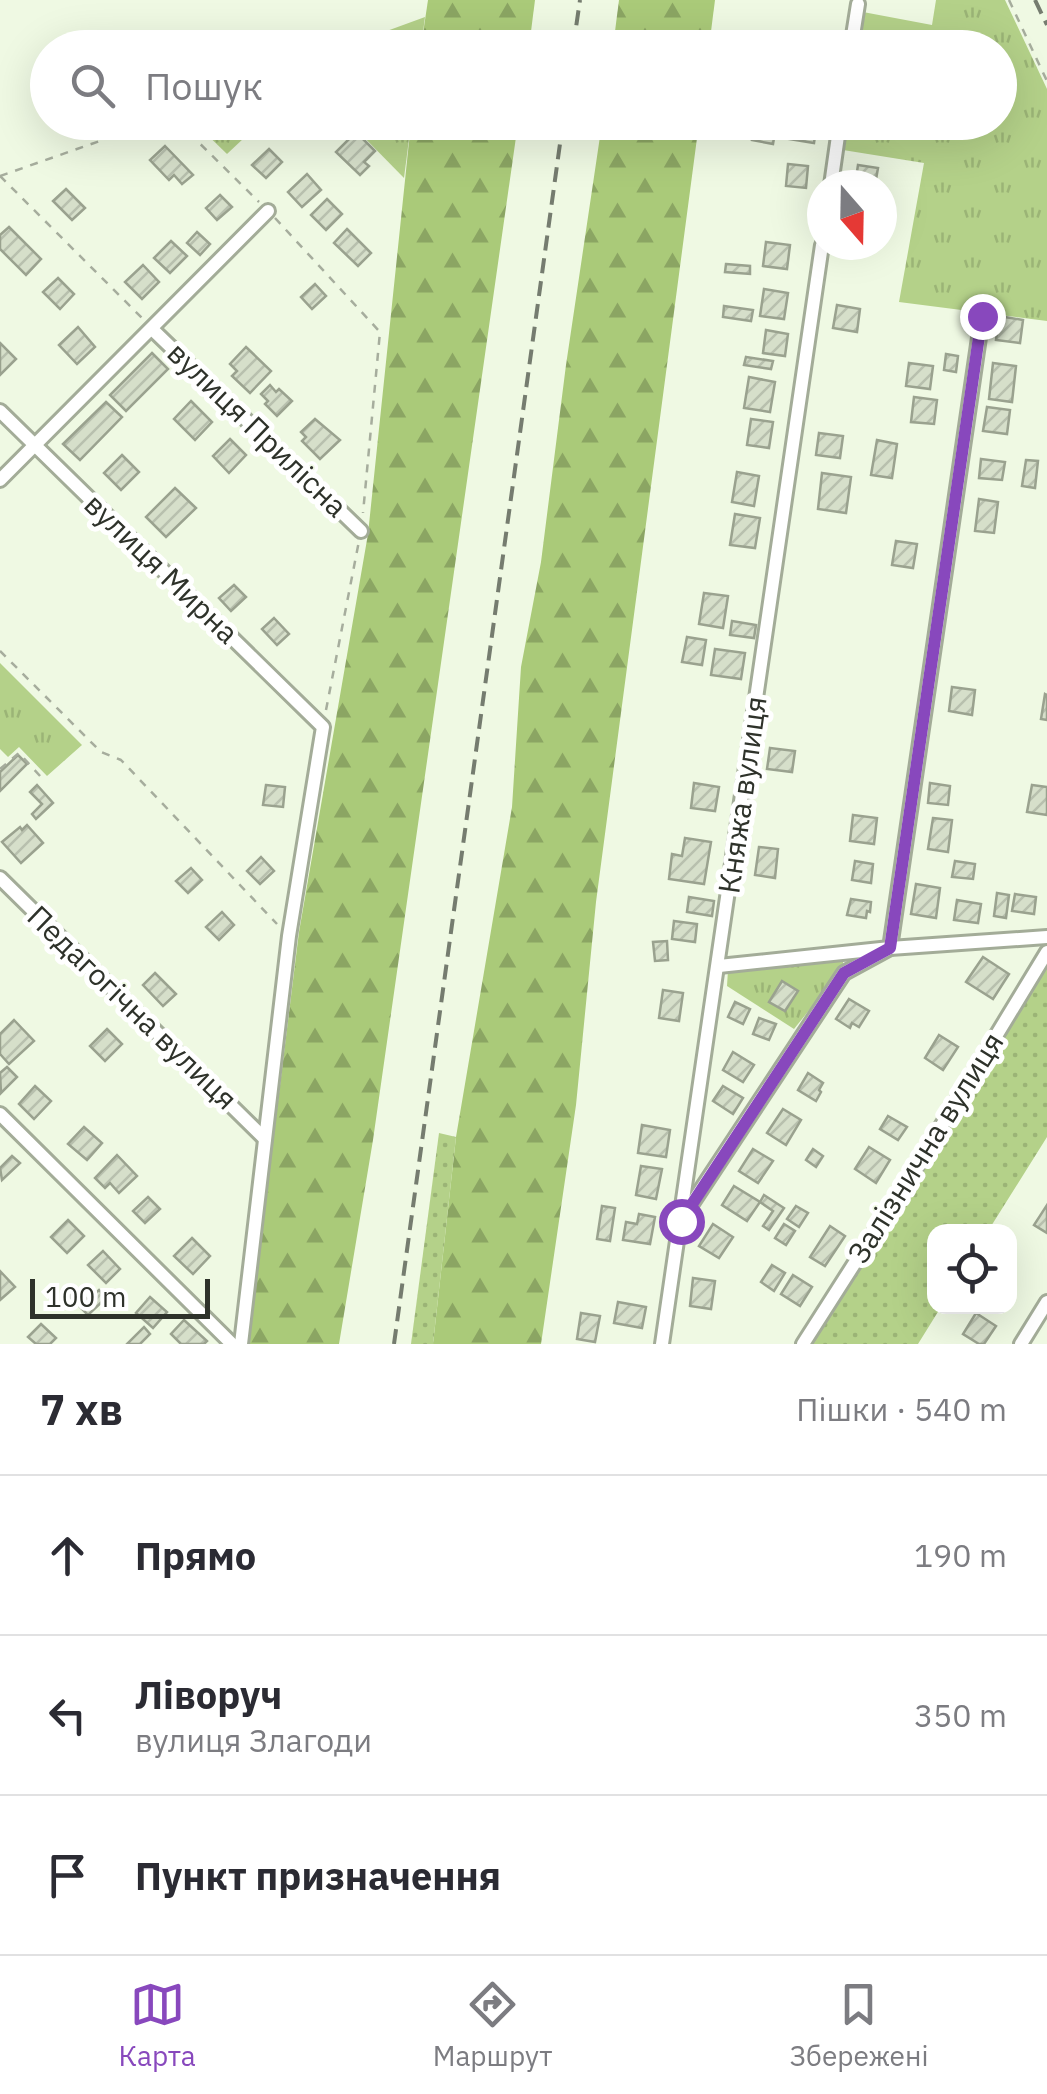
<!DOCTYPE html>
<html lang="uk">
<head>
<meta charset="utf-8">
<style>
	body { margin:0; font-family:"IBM Plex Sans",sans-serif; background:#f7f7f7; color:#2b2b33 }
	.controls { position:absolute; right:30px; bottom:30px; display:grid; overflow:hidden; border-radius:20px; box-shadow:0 10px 40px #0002 }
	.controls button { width:90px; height:90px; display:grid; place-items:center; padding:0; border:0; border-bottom:2px solid #e1e1e2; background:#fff; color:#2b2b33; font:50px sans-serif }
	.compass { position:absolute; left:807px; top:170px; width:90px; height:90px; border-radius:50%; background:#fff; box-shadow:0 10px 40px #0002; rotate:160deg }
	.scale { position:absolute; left:30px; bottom:25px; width:180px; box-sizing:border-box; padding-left:10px; border:5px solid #2e322a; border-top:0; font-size:28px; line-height:35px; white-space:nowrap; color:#2e322a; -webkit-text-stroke:8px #fff; paint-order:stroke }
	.stop { position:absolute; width:30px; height:30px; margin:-22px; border:8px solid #8848bd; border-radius:50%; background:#fff }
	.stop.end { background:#8848bd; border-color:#fff; box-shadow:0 2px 10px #0008 }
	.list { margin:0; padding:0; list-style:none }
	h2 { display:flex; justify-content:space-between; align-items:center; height:130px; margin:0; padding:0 40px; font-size:42px }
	h2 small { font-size:32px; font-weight:400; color:#7c7c81 }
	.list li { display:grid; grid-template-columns:65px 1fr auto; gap:30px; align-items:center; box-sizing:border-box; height:160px; padding:0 40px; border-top:2px solid #e1e1e2 }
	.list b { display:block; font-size:38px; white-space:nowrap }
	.list p { margin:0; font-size:32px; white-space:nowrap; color:#7c7c81 }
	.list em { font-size:32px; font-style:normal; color:#7c7c81 }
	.icon { flex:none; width:55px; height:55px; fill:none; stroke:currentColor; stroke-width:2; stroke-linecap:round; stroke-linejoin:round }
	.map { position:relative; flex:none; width:1047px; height:1344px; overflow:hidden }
	.search { position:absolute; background:#fff; box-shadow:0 10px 40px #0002; left:30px; right:30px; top:30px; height:110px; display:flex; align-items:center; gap:25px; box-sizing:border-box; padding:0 35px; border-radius:55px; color:#7c7c81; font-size:38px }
	.sheet { height:610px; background:#fff }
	nav { display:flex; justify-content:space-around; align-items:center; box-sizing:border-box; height:140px; border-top:2px solid #e1e1e2; background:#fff; font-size:28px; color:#7c7c81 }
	nav a { display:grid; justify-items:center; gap:5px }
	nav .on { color:#8848bd }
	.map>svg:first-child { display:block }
</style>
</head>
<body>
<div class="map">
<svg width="1047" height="1344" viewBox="0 0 1047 1344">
	<defs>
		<pattern id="grass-tufts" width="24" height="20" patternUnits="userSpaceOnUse" patternTransform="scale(2.5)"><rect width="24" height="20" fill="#b4d189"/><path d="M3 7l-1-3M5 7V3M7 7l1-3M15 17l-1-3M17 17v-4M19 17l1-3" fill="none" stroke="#9bb476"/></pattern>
		<pattern id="forest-firs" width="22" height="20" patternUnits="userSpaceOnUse" patternTransform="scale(2.5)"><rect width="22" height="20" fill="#aaca79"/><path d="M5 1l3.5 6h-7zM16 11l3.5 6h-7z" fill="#8ba563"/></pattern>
		<pattern id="park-dots" width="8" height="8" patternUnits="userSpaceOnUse" patternTransform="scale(2.5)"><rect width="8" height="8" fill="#b4d189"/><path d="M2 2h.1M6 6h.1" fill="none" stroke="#9bb476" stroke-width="1.8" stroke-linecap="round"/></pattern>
		<pattern id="building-hatch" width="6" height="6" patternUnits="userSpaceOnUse" patternTransform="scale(2.5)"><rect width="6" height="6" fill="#d6dfca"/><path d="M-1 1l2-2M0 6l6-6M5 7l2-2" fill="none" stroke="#b8c0ae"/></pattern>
	</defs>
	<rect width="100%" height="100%" fill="#eff9e3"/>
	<g fill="url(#grass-tufts)">
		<path d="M936 0H1005L1047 89V321L899 302 924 163 843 150 847 123 1000 122V48L858 47 863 12 932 25Z"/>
		<path d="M425 17 421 47H343Z"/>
		<path d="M195 123H260L227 154Z"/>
		<path d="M350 123H411L404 178Z"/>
		<path d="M0 663 82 745 47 776 19 747 8 757 0 749Z"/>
		<path d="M843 958V968L794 1029 727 986 728 970Z"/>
	</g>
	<g fill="url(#forest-firs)">
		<path d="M428 0H535L529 47H421Z"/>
		<path d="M619 0H715L709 47H613Z"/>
		<path d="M411 123H518L373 1140 339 1344H248L299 932 368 534Z"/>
		<path d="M602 123H699L596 902 576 1105 541 1344H433L456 1137 512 807 521 667 541 562 566 365Z"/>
	</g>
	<g fill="url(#park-dots)">
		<path d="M1047 963V1137L988 1231 934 1232V1306L941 1307 918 1344H810Z"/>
		<path d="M439 1133 456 1137 433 1344H411Z"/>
	</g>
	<g fill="url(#building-hatch)" stroke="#9aa28f" stroke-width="2.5">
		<path d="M808 32 829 35 827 48H806Z"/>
		<path d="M786 122H817L814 143 783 138Z"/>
		<path d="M754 129 775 132 773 144 752 140Z"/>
		<path d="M356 132 375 151 364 162 369 166 360 175 336 152Z"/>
		<path d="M165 146 193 175 182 184 174 175 169 180 150 160Z"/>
		<path d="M269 149 282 162 266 178 252 165Z"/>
		<path d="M788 164 808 166 806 188 786 186Z"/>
		<path d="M858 165 878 168 875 185H855Z"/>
		<path d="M307 174 321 190 302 207 288 192Z"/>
		<path d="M66 189 85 208 72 220 53 201Z"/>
		<path d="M220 195 232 207 217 220 206 208Z"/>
		<path d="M327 199 342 214 326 230 311 215Z"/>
		<path d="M9 227 41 259 26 275 0 249V235Z"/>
		<path d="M347 229 371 253 358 266 334 243Z"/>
		<path d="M197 232 210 244 200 255 187 243Z"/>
		<path d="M171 241 187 256 170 273 154 258Z"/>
		<path d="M766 242 790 245 787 269 763 266Z"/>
		<path d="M726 264 750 266V274L725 272Z"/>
		<path d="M143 265 159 282 142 299 125 282Z"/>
		<path d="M58 278 74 294 60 309 43 292Z"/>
		<path d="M315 284 326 296 312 309 301 297Z"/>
		<path d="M764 289 788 293 784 319 760 316Z"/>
		<path d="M837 305 860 309 857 332 833 328Z"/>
		<path d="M724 306 753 310 751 321 723 317Z"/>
		<path d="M999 316 1023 320 1020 343 996 340Z"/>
		<path d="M78 327 95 347 77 364 59 345Z"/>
		<path d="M766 330 788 334 785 356 763 353Z"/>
		<path d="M0 343 16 359 0 375Z"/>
		<path d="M246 347 271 371 250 393 232 376 237 371 230 364Z"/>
		<path d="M152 353 168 369 126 411 110 395Z"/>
		<path d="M946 354 958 356 956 372 944 370Z"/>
		<path d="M746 357 773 361 771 369 744 365Z"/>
		<path d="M909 363 933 366 930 389 906 386Z"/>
		<path d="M993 363 1016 366 1012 402 989 399Z"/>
		<path d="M749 377 775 382 770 412 744 408Z"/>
		<path d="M270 385 276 392 279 389 292 401 277 416 265 404 268 401 261 394Z"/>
		<path d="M914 397 937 400 934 424 911 422Z"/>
		<path d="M191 401 212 422 195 440 174 419Z"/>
		<path d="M106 402 122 417 80 460 63 444Z"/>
		<path d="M987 407 1010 410 1007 434 983 431Z"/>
		<path d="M315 419 340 440 320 459 302 441 306 437 301 432Z"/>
		<path d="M751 419 773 422 769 448 747 445Z"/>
		<path d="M819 433 843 436 840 458 816 455Z"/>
		<path d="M230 439 246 455 229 473 213 456Z"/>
		<path d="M877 440 897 444 892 478 871 475Z"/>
		<path d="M122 455 139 472 121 490 104 473Z"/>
		<path d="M981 459 1005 462 1002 480 979 478Z"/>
		<path d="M1026 460 1038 461 1035 488 1022 486Z"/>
		<path d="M737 472 759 476 754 506 732 502Z"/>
		<path d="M822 473 851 477 846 513 818 509Z"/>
		<path d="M175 488 196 508 166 537 146 517Z"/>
		<path d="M979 499 998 502 994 533 975 531Z"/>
		<path d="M735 514 760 518 755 548 730 545Z"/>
		<path d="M896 541 917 544 913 568 892 565Z"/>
		<path d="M234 585 246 597 231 611 219 598Z"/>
		<path d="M704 593 728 596 723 628 699 624Z"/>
		<path d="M274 618 289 634 277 645 262 629Z"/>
		<path d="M732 621 756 625 754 638 730 635Z"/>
		<path d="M687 637 706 640 702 665 682 662Z"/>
		<path d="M715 649 745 653 741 679 711 675Z"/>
		<path d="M952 687 975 690 972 715 949 711Z"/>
		<path d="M1045 694 1047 695V720L1041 719Z"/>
		<path d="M770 748 795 751 792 772 767 769Z"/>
		<path d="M18 755 27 764 0 791V772Z"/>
		<path d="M694 783 719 787 715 811 691 808Z"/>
		<path d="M930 783 950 786 948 805 928 803Z"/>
		<path d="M37 785 53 803 36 819 32 814 42 804 30 792Z"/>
		<path d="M266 785 285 787 283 807 263 805Z"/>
		<path d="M1032 785 1047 787V815L1027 812Z"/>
		<path d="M853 815 877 818 874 844 850 841Z"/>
		<path d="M933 818 952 820 948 852 928 849Z"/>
		<path d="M27 825 43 843 21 863 2 842 20 827 22 830Z"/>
		<path d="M685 838 711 842 704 884 669 879 672 854 682 856Z"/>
		<path d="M759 847 778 849 775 878 755 875Z"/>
		<path d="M261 857 274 871 260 884 247 871Z"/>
		<path d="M855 861 873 864 871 883 852 880Z"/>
		<path d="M955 861 975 864 973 879 952 877Z"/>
		<path d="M191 868 202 880 188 893 176 881Z"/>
		<path d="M916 884 940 888 936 918 911 914Z"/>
		<path d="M997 893 1009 895 1006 918 994 916Z"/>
		<path d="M1015 894 1036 897 1034 914 1012 911Z"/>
		<path d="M689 897 714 901 712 916 687 912Z"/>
		<path d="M851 899 871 902 870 912 867 911 866 918 847 915Z"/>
		<path d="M957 900 981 904 978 923 954 920Z"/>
		<path d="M222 912 234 925 219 940 206 927Z"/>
		<path d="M674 921 697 924 695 942 672 939Z"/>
		<path d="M667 941 668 960 655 961 653 942Z"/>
		<path d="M983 957 1009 974 993 999 966 982Z"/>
		<path d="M155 973 176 994 163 1006 143 985Z"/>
		<path d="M782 981 798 991 785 1011 769 1002Z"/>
		<path d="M663 990 683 993 679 1021 659 1018Z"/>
		<path d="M849 999 869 1011 859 1027 852 1023 850 1028 836 1019Z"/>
		<path d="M735 1002 750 1009 743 1024 728 1017Z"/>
		<path d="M759 1018 776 1024 769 1040 753 1034Z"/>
		<path d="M14 1020 34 1041 9 1064 0 1054V1034Z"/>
		<path d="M107 1029 122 1044 105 1061 90 1046Z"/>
		<path d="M939 1035 958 1047 943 1070 925 1058Z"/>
		<path d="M733 1052 754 1065 743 1082 723 1070Z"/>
		<path d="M7 1067 17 1077 1 1093 0 1073Z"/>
		<path d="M808 1073 823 1083 819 1090 821 1092 816 1101 798 1090Z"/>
		<path d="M35 1086 51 1101 34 1119 19 1104Z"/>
		<path d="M723 1086 743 1098 733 1114 713 1101Z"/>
		<path d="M783 1109 801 1120 786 1145 767 1133Z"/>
		<path d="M888 1116 907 1127 898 1140 880 1129Z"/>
		<path d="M642 1125 670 1130 666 1157 638 1153Z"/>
		<path d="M84 1127 102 1143 87 1160 68 1144Z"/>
		<path d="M869 1147 890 1160 876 1183 855 1169Z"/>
		<path d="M753 1149 773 1161 758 1183 739 1171Z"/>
		<path d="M813 1149 823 1156 816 1167 806 1160Z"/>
		<path d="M117 1155 137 1176 119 1193 110 1183 105 1188 95 1178Z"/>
		<path d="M12 1156 20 1163 2 1180 0 1168Z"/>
		<path d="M641 1166 662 1169 656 1199 636 1195Z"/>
		<path d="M734 1186 760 1202 747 1221 722 1205Z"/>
		<path d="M764 1195 784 1208 769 1230 763 1226 773 1211 760 1202Z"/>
		<path d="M148 1197 160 1209 145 1223 133 1211Z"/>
		<path d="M1047 1205V1233L1034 1225Z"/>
		<path d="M602 1206 615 1208 610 1241 597 1239Z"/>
		<path d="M796 1206 808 1213 799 1227 787 1219Z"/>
		<path d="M639 1214 655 1217 650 1244 623 1240 626 1222 637 1224Z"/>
		<path d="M68 1220 84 1236 67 1253 51 1237Z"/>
		<path d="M713 1224 733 1237 719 1258 699 1246Z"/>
		<path d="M784 1224 795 1231 786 1245 775 1238Z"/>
		<path d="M830 1226 845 1236 825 1266 810 1257Z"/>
		<path d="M192 1238 210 1256 193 1274 174 1256Z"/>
		<path d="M103 1251 120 1269 106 1283 88 1265Z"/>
		<path d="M772 1265 785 1273 774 1291 761 1282Z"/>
		<path d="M0 1271 15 1287 0 1300Z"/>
		<path d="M793 1275 812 1287 800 1306 781 1294Z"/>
		<path d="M693 1278 715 1281 711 1309 690 1306Z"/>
		<path d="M76 1289 88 1300 99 1290 106 1298 88 1315 69 1296Z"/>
		<path d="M150 1297 167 1312 153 1328 136 1313Z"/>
		<path d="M618 1302 646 1307 642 1328 614 1323Z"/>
		<path d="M581 1313 600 1316 595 1342 577 1339Z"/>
		<path d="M976 1313 996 1326 984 1344H979L963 1334Z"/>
		<path d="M184 1320 207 1341 204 1344H181L171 1334Z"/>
		<path d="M41 1324 56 1338 50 1344H36L28 1337Z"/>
		<path d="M144 1327 150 1334 140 1344H127Z"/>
	</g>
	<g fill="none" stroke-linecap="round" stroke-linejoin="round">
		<g stroke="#a3ac98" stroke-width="18">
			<g id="minor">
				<path d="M851 48 858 4"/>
				<path d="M831 185 840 122"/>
				<path d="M152 329 361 531"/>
				<path d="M0 411 323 727 289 936 241 1344"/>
				<path d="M0 480 268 211"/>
				<path d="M0 878 265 1139"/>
				<path d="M719 966 890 948 982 317"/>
				<path d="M0 1114 232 1344"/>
				<path d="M683 1217 844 973 890 948 1047 937"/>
				<path d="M662 1344 822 245"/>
				<path d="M803 1344 925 1153 1047 952"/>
				<path d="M1021 1344 1047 1302"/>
			</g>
		</g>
		<g stroke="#a6ad9d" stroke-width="2.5" stroke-dasharray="8 8" stroke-linecap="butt">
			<path d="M1009 0 1047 81"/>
			<path d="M178 122 259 202"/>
			<path d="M0 176 144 320"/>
			<path d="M0 176 154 122"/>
			<path d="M275 218 380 332 363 513"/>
			<path d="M0 651 101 752 121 760 277 924"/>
			<path d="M326 710 359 541"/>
			<path d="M0 769 19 753 41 777"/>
		</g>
		<use href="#minor" stroke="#fff" stroke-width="12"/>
		<g stroke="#757c6f" stroke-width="4" stroke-dasharray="15 8" stroke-linecap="butt">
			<path d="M1035 0 1047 25"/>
			<path d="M573 48 580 0"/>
			<path d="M394 1344 563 122"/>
		</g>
	</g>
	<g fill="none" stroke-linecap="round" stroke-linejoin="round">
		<path stroke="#8848bd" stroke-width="12" d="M681 1221 844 973 890 948 982 316"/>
	</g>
	<g text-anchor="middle" stroke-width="10" stroke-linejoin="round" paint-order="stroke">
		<g font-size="30" fill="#2e322a" stroke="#fff">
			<text transform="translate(257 430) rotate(44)" y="10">вулиця Прилісна</text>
			<text transform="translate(161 569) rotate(44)" y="10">вулиця Мирна</text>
			<text transform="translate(743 795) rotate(-82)" y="10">Княжа вулиця</text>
			<text transform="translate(132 1008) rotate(44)" y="10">Педагогічна вулиця</text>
			<text transform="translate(926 1148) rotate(-58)" y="10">Залізнична вулиця</text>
		</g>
	</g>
</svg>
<div class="controls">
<button><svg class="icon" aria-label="locate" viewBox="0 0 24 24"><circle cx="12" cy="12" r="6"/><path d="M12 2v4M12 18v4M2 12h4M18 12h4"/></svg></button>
</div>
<svg class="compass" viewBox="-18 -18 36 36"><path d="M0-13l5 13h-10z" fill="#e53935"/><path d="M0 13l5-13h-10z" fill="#7c7c81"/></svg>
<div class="scale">100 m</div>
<div class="stop" style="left:681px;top:1221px"></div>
<div class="stop end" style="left:982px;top:316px"></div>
<div class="search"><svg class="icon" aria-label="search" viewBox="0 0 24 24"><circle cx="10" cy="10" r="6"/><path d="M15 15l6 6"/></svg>Пошук</div>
</div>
<section class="sheet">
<h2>7 хв<small>Пішки · 540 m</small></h2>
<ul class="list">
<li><svg class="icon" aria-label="ahead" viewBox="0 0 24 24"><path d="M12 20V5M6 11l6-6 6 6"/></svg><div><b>Прямо</b></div><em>190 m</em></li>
<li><svg class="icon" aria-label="left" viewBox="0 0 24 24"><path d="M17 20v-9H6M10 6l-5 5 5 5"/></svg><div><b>Ліворуч</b><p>вулиця Злагоди</p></div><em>350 m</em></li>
<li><svg class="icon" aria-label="arrive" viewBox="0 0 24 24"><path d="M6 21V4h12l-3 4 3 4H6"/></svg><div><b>Пункт призначення</b></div></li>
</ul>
</section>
<nav>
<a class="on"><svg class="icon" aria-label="map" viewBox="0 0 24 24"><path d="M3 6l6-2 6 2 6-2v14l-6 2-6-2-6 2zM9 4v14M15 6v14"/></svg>Карта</a>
<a><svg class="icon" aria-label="directions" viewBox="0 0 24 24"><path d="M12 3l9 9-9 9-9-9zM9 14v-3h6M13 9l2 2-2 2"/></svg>Маршрут</a>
<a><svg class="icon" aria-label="saved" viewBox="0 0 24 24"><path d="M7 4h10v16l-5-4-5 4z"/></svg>Збережені</a>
</nav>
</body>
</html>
